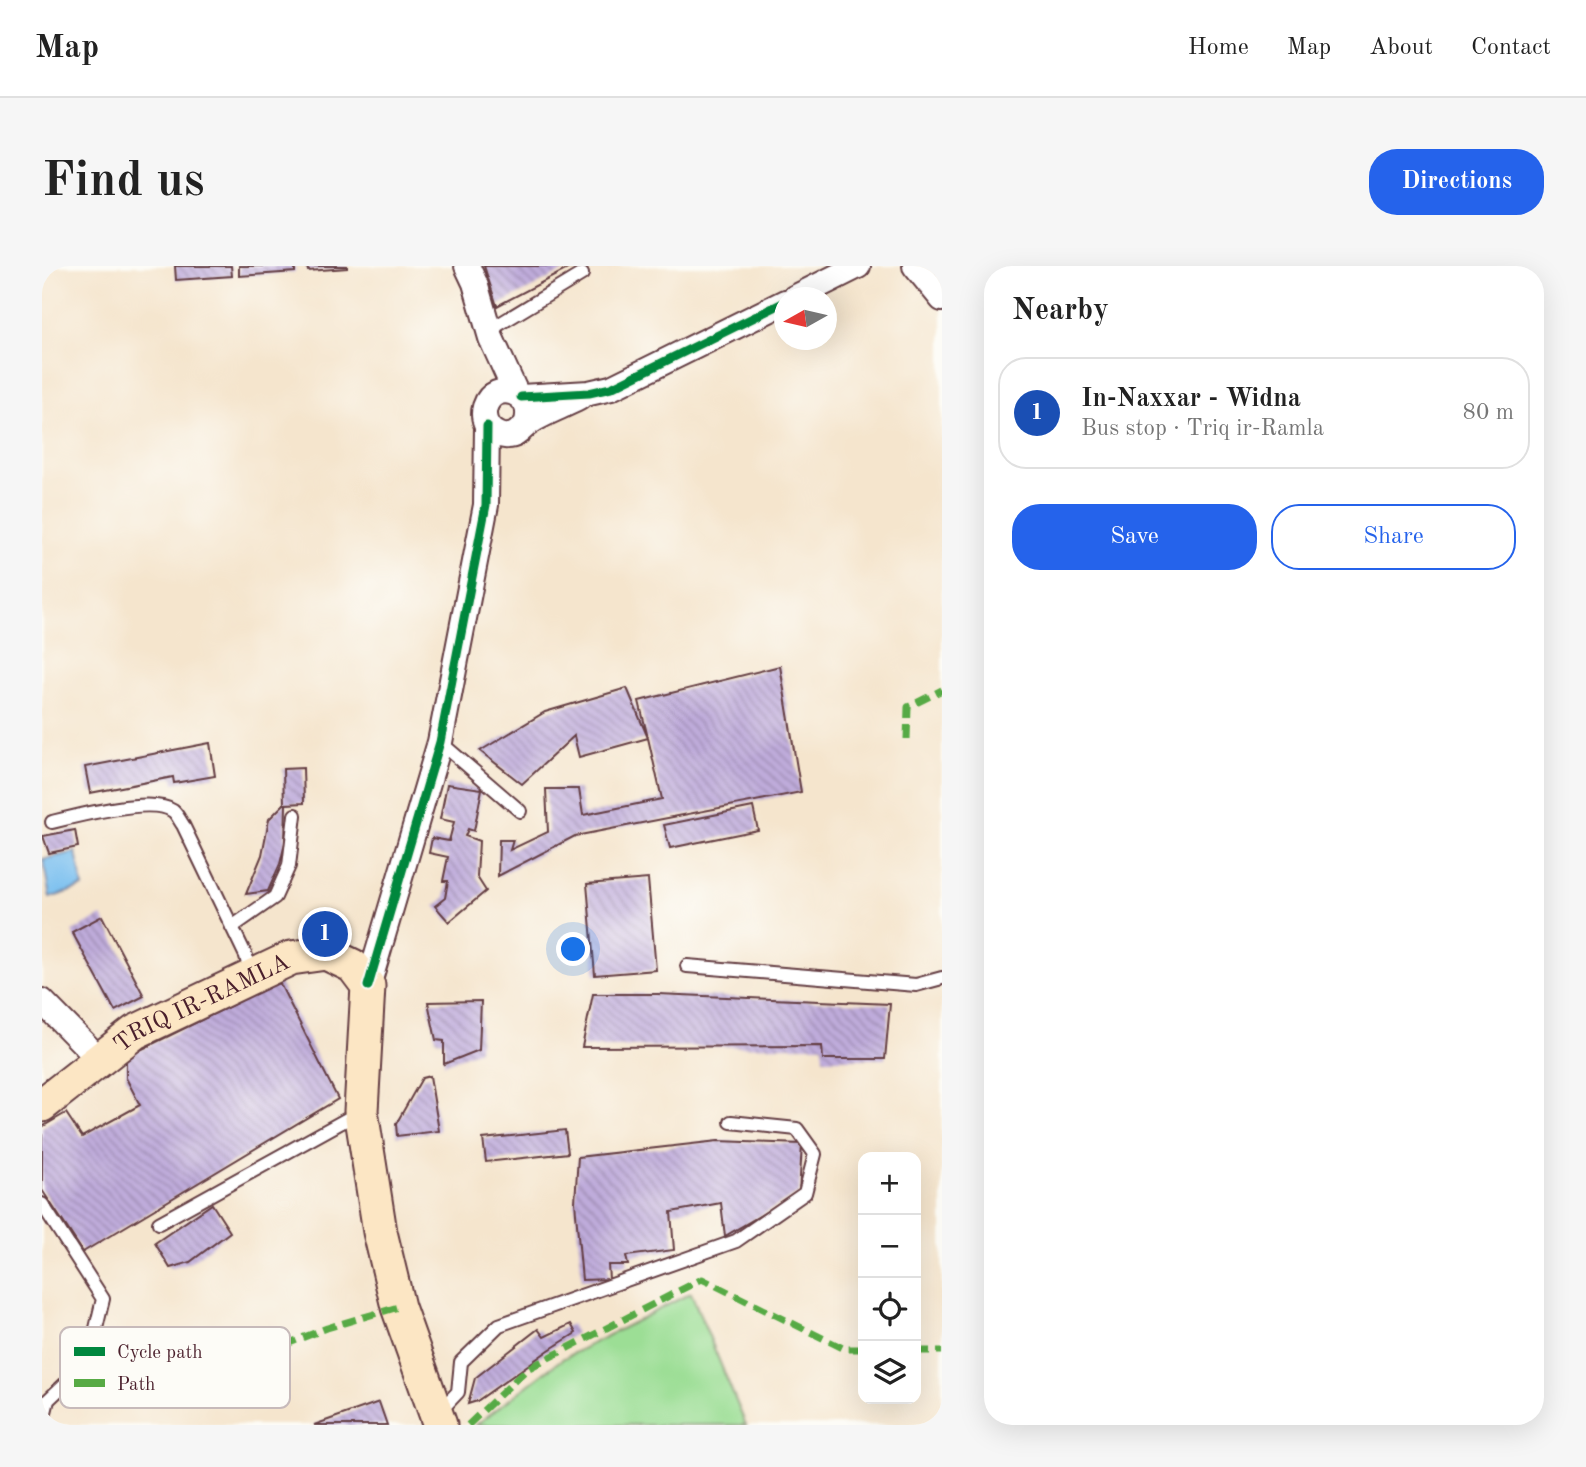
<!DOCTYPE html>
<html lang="en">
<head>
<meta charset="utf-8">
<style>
	body { margin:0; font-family:"Old Standard TT",serif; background:#f6f6f6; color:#222 }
	.controls { position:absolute; right:21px; bottom:21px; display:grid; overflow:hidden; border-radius:14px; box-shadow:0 7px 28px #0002 }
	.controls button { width:63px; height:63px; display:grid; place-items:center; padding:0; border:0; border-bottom:2px solid #e0e0e0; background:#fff; color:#222; font:35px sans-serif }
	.compass { position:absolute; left:732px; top:21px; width:63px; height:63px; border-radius:50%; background:#fff; box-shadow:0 7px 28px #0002; rotate:262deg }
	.you { position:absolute; left:532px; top:684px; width:24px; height:24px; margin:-18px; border:5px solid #fff; border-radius:50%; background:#1a73e8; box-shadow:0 0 0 10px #1a73e833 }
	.badge { display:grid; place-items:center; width:46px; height:46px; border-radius:50%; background:#2563eb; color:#fff; font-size:23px; font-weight:700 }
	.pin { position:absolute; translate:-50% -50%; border:4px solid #fff; box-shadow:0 2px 7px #0006 }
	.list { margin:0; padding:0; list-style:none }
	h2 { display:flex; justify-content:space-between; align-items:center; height:91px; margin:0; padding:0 28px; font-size:30px }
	h2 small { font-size:23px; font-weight:400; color:#767676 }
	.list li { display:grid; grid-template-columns:46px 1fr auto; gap:21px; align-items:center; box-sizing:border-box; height:112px; margin:0 14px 14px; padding:0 14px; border:2px solid #e0e0e0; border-radius:28px }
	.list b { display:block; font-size:26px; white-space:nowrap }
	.list p { margin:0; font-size:23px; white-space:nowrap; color:#767676 }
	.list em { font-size:23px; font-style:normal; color:#767676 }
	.actions { display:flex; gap:14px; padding:21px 28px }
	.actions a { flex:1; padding:16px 0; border:2px solid #2563eb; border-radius:28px; text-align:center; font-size:24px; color:#2563eb }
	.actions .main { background:#2563eb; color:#fff }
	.icon { flex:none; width:38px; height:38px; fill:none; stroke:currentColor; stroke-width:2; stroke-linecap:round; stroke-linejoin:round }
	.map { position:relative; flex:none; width:900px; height:1159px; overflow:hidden; border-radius:28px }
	header { display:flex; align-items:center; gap:42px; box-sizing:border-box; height:98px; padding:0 35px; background:#fff; border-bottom:2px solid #e0e0e0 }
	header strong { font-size:33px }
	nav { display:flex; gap:38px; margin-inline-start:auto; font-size:24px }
	.intro { display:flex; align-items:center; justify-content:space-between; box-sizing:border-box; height:168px; padding:0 42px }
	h1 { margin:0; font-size:49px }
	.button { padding:18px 32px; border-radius:28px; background:#2563eb; color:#fff; font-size:24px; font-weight:700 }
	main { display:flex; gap:42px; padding:0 42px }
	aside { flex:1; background:#fff; border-radius:28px; box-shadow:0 7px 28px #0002 }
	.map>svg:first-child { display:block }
</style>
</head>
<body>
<header>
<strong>Map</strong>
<nav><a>Home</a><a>Map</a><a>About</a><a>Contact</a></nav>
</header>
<div class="intro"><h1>Find us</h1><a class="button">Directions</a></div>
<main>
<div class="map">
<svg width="900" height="1159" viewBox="0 0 900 1159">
	<defs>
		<pattern id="building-back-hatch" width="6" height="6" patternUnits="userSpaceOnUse" patternTransform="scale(1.75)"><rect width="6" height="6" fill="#bfacdb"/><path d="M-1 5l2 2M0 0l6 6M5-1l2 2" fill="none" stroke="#9d8bb2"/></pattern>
	</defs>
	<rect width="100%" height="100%" fill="#fdfcf7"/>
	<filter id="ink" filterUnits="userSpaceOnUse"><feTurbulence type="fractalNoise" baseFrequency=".0143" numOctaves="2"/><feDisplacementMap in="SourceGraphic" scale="14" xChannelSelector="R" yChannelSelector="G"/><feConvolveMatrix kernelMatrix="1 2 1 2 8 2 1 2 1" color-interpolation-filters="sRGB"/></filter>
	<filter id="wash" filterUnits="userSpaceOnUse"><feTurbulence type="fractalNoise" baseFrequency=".00686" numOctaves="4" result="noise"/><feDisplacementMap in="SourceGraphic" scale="28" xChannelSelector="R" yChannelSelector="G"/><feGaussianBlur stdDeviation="1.57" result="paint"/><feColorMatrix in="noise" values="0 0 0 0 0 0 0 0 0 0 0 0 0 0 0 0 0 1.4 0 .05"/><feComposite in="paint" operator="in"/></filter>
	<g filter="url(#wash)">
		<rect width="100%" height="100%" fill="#f5e5cd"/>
		<path fill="#9cde95" stroke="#737e60" stroke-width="2" d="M649 1027 704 1159H434L520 1093Z"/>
		<path fill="#77beef" stroke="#606e8d" stroke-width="2" d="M34 586 41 621 8 632 1 593Z"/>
		<g id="blocks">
			<g fill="url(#building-back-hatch)">
				<path d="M133 0H189L190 10 134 14Z"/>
				<path d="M197 0H253V6L197 10Z"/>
				<path d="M265 0H305V2L266 5Z"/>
				<path d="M442 0H531L455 40Z"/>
				<path d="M738 400 759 526 533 570 456 610 457 574H471L468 584 506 566 504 523H537L541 549 620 533 606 472 537 491 532 470 480 518 438 485 503 446 585 422 606 472 597 435Z"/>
				<path d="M168 477 173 510 132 517 131 511 48 527 43 501Z"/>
				<path d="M261 502 262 537 244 538 243 577 238 598 226 625 204 628 220 589 227 553 242 538 241 503Z"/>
				<path d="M405 518 440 523 432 565 426 563 423 570 437 575 435 611 444 625 407 656 393 640 403 632 406 615H401L406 591 387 587 390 572 407 575 412 556 398 553Z"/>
				<path d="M711 541 716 564 628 582 622 559Z"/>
				<path d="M33 564 36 581 7 587 1 570Z"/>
				<path d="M606 613 614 704 553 709 545 618Z"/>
				<path d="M60 650 102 730 73 745 30 666Z"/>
				<path d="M237 716 296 833 41 986 0 924V861L24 847 40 871 98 839 84 812V791Z"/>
				<path d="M551 728H616L848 738 843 793H781L780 780 540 781Z"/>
				<path d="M439 735 437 784 402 798V775L394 774 386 736Z"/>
				<path d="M388 810 397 865 355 870 354 858 380 812Z"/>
				<path d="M523 864 526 887 444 896 441 873Z"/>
				<path d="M676 875 760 878 757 927 683 970 679 937 629 946 632 984 584 990 586 999H566L567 1013 540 1014 533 936 536 891Z"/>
				<path d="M170 938 188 966 148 996 128 1002 113 977Z"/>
				<path d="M529 1058 534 1067 507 1084 435 1135 426 1138 433 1112 496 1063 502 1071Z"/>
				<path d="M337 1136 345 1159H272Z"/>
			</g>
		</g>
	</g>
	<g filter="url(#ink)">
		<use href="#blocks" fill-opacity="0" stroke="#643d43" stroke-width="2"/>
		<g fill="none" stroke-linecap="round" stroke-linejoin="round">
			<g stroke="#643d43" stroke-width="16">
				<g id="lane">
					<path d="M446 65 540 8"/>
					<path d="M398 476 478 545"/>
					<path d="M10 556C34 550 110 530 131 545 135 548 138 555 141 559L204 690 209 710"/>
					<path d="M190 661 233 631 247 600 253 549"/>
					<path d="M645 700 874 719 900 712"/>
					<path d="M0 938 61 1033 46 1096 6 1134 0 1158"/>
					<path d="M117 957 316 847"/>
					<path d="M397 1146 416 1126 419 1096 457 1059 694 975 763 927 773 888 755 863 689 856"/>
				</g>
			</g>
			<g stroke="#643d43" stroke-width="28">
				<g id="street">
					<path d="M425 0 433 17 449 72 474 127"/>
					<path d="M873 0 900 33"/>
					<path d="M752 32 816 0"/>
					<path d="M479 131 547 127 569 122 743 36"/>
					<path d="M484 159C496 126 452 112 443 141 441 148 442 156 447 162 451 167 459 171 466 170 474 170 478 164 484 159 498 148 520 141 537 132"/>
					<path d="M326 720 398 476 444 239 445 160"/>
					<path d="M0 735 58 794"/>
				</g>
			</g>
			<g stroke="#643d43" stroke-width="37">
				<g id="secondary">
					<path id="s1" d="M0 839 93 766 249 692 284 687 311 700 326 720 319 845 338 966 356 1041 398 1159"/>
				</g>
			</g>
			<use href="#lane" stroke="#fff" stroke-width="12"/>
			<use href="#street" stroke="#fff" stroke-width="24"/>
			<use href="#secondary" stroke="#fce6c4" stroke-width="33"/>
			<g stroke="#57aa44" stroke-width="7" stroke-dasharray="14 7" stroke-linecap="butt">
				<path d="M865 473 866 441 900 424"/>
				<path d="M874 1085H900"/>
				<path d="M101 1121 140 1115 207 1093 285 1062 356 1041"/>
				<path d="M426 1159 485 1103 660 1013 803 1083H821"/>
			</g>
			<g stroke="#fdfcf7" stroke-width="13">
				<g id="cycleway">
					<path d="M479 131 547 127 569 122 743 36"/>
					<path d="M326 720 398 476 444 239 445 160"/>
				</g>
			</g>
			<use href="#cycleway" stroke="#00873e" stroke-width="9"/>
		</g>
	</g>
	<g text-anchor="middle" stroke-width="7" stroke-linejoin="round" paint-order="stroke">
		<g font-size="24" fill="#4a1f2b" stroke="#fdfcf7">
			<text dy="8" stroke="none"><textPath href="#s1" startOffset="191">TRIQ IR-RAMLA</textPath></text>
		</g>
	</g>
	<rect x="18" y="1061" width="230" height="81" rx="10" fill="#fdfcf7" stroke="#c7baba" stroke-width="2"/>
	<rect x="32" y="1081" width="31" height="9" fill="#00873e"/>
	<rect x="32" y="1113" width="31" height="8" fill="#57aa44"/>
	<g font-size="19" fill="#4a1f2b">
		<text x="75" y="1092">Cycle path</text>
		<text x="75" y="1124">Path</text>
	</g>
</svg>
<div class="controls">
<button>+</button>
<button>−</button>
<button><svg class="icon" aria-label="locate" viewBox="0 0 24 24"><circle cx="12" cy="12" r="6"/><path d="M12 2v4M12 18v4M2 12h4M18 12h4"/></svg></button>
<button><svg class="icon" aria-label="layers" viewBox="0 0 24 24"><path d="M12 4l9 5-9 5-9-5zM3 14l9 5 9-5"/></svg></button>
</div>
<svg class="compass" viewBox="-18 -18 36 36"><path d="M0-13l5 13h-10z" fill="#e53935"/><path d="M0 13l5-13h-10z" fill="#767676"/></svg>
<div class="you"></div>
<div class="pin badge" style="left:283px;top:668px;background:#1a4fb4">1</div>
</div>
<aside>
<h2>Nearby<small></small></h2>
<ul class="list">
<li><span class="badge" style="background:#1a4fb4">1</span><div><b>In-Naxxar - Widna</b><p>Bus stop · Triq ir-Ramla</p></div><em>80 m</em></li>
</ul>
<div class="actions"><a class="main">Save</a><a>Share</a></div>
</aside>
</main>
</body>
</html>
